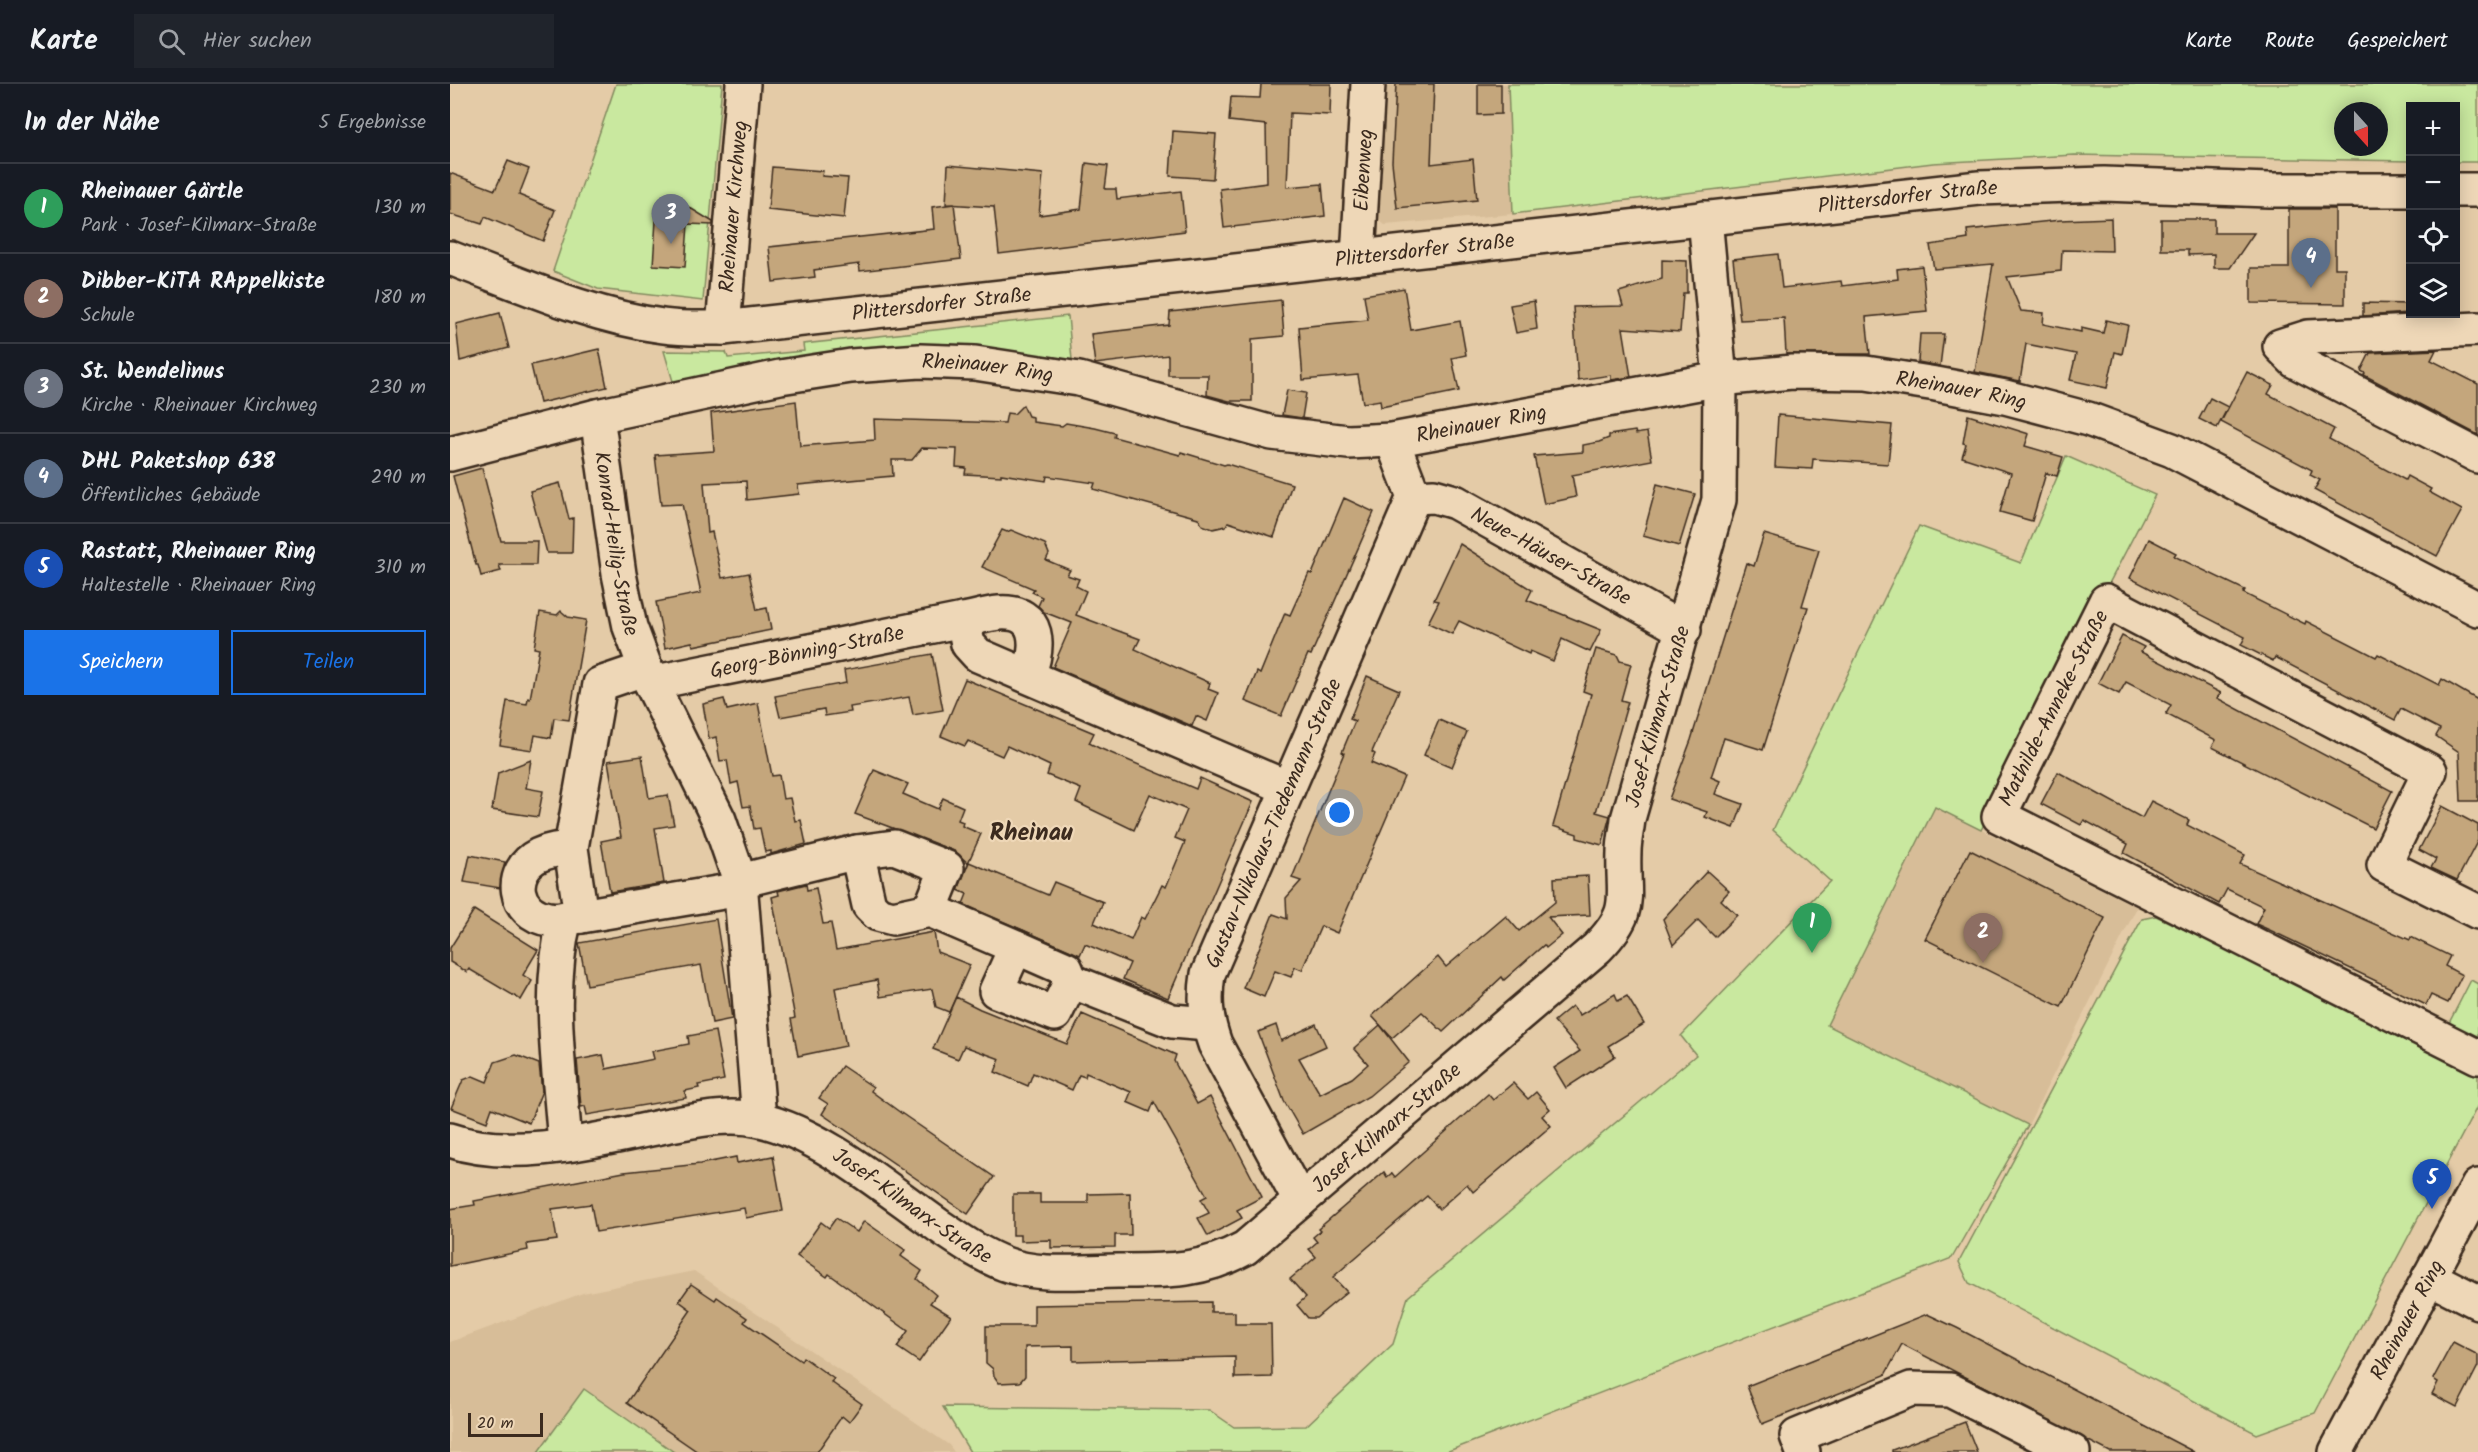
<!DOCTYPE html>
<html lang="de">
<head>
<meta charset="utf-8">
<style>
	body { margin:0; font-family:Kalam,sans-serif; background:#20242c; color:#f1f3f6 }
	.controls { position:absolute; right:18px; top:18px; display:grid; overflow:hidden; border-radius:0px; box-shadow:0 3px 15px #0003 }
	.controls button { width:54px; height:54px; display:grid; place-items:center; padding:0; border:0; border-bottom:2px solid #363941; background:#171b24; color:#f1f3f6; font:30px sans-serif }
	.compass { position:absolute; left:1884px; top:18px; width:54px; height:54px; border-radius:50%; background:#171b24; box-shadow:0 3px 15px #0003; rotate:159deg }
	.scale { position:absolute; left:18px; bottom:15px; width:75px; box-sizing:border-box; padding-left:6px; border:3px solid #3b2a1e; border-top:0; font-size:16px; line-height:21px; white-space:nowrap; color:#3b2a1e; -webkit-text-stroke:4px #eed7b7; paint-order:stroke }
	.you { position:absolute; left:890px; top:729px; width:21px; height:21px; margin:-15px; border:4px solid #fff; border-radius:50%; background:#1a73e8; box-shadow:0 0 0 9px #1a73e833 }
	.badge { display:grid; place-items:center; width:39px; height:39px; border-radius:50%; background:#1a73e8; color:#fff; font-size:20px; font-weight:700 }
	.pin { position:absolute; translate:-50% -50px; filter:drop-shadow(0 2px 3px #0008) }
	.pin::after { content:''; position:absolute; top:32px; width:21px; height:18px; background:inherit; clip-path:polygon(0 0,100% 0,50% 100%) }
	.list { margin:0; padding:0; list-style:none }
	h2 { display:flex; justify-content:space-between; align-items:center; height:78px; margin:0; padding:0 24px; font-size:26px }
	h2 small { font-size:20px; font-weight:400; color:#9ea1a6 }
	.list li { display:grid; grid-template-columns:39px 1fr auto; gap:18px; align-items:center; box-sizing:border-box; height:90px; padding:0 24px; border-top:2px solid #363941 }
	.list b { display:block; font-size:22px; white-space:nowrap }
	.list p { margin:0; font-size:20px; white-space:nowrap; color:#9ea1a6 }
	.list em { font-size:20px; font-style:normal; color:#9ea1a6 }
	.actions { display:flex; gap:12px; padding:18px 24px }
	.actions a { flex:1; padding:14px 0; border:2px solid #1a73e8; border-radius:0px; text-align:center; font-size:21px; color:#1a73e8 }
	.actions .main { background:#1a73e8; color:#fff }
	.icon { flex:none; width:33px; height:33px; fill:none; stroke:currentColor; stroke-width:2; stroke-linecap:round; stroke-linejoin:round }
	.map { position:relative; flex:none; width:2028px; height:1368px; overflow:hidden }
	header { display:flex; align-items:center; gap:36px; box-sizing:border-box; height:84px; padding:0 30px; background:#171b24; border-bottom:2px solid #363941 }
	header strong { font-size:28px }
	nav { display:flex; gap:33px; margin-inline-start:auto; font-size:21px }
	.search { width:420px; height:54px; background:#20242c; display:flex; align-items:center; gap:15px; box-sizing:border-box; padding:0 21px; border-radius:0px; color:#9ea1a6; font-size:22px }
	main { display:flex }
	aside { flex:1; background:#171b24 }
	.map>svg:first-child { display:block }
</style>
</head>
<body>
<header>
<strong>Karte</strong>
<div class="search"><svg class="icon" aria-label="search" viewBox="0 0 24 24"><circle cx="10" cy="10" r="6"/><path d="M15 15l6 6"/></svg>Hier suchen</div>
<nav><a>Karte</a><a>Route</a><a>Gespeichert</a></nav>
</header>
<main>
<aside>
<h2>In der Nähe<small>5 Ergebnisse</small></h2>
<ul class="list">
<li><span class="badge" style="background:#2e9e5b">1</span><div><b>Rheinauer Gärtle</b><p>Park · Josef-Kilmarx-Straße</p></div><em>130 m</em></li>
<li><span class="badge" style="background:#8d6e63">2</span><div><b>Dibber-KiTA RAppelkiste</b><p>Schule</p></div><em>180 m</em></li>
<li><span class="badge" style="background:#6b7280">3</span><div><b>St. Wendelinus</b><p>Kirche · Rheinauer Kirchweg</p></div><em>230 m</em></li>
<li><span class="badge" style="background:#5c6f8a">4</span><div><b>DHL Paketshop 638</b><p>Öffentliches Gebäude</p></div><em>290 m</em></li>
<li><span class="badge" style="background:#1a4fb4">5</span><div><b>Rastatt, Rheinauer Ring</b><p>Haltestelle · Rheinauer Ring</p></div><em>310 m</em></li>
</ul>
<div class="actions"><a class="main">Speichern</a><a>Teilen</a></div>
</aside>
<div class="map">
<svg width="2028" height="1368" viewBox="0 0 2028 1368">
	<rect width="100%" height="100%" fill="#e4cba7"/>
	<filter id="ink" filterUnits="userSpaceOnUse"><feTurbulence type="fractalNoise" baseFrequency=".0167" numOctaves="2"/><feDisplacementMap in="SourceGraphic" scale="12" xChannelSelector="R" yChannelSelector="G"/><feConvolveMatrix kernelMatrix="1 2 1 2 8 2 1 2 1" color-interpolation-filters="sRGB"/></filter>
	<g filter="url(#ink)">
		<g fill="#d7bd98">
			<path d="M928 0H1058L1063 130 935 141 921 130Z"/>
			<path d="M1485 723 1687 823 1578 1041 1376 941Z"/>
			<path d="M244 1187 499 1361 504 1368H0V1258L133 1209Z"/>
		</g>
		<g fill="#c9e89f" stroke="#82895e" stroke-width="1.5" fill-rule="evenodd">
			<path d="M166 0H272L253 217 148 205 103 187Z"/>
			<path d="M1058 0H2028V78H2006V22H1960V77L1625 71 1483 79 1063 130ZM1893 27H1929V63H1893Z"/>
			<path d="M618 232 622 276 495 265 225 304 214 267 276 268 278 274 354 267 353 260Z"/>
			<path d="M1616 372 1705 411 1531 746 1485 723 1377 941 1578 1041 1502 1174 996 1368H520L493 1323 759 1326 784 1343 856 1342 943 1260 958 1213 1246 971 1231 952 1380 797 1323 746 1469 442 1571 479Z"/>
			<path d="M1706 832 2028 986V1021L1865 1329 1807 1350 1519 1199 1509 1178 1692 835Z"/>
			<path d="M2021 896 2028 900V956L1998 941Z"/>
			<path d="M134 1305 224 1368H88Z"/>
		</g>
		<g fill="#c4a67b" stroke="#3b2a1e" stroke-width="1.5">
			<path d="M811 0H881L880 31 840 29 837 103 872 100 875 132 774 144 770 105 817 99 816 41 779 37 781 13 810 14Z"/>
			<path d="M946 0H984L981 80 1023 75 1027 116 947 124 942 78Z"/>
			<path d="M1028 0H1051V30L1028 31Z"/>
			<path d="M723 47 766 50 763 95 720 92Z"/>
			<path d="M58 77 79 85 69 111 105 126 93 157 35 133 32 140 0 130V89L45 106Z"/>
			<path d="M636 79 658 82 655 105H666L667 115 731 107 735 147 549 170 544 123 496 120 498 81 593 90 589 131 631 125Z"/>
			<path d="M322 83 373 87 372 92 398 94 394 134 318 126Z"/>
			<path d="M222 113 263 138V141L238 140 235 183 203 181 207 122 214 123Z"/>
			<path d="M504 120 511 175 410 187 409 180 364 186 365 193 323 198 319 163 484 145 482 123Z"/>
			<path d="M1839 125H1885V184H1895V220L1801 219V184H1839Z"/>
			<path d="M1661 134 1662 167 1612 166 1611 187 1557 193 1571 227 1594 229 1593 240 1631 248V244L1653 249 1656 236 1678 241 1672 270 1665 268 1657 304 1620 296 1626 270 1576 260 1570 297 1525 288 1543 180 1484 185 1480 161 1518 155 1517 146 1611 136Z"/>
			<path d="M1711 135H1764V149H1804L1780 184H1764V170L1738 171V166H1711Z"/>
			<path d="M1328 170 1332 204 1391 197 1392 202 1448 195 1447 185 1472 182 1477 227 1416 233 1420 270H1336L1334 234 1290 236 1283 175Z"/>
			<path d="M1212 176 1237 177V209H1233L1230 248 1173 244 1181 293 1161 296V291L1128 296 1123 223 1173 222 1169 208 1212 195Z"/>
			<path d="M954 204 961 246 1010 237 1016 271 1002 274 1009 307 931 323 930 316 913 319 908 291 853 296 849 243 918 236 914 211Z"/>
			<path d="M831 216 834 252 802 255V317H779L757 311 758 291H718V271L645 280 641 250 719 241 720 228Z"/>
			<path d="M1084 217 1087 245 1066 249 1060 221Z"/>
			<path d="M1913 219 1960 220V229L1913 232Z"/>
			<path d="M50 229 59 264 10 277 6 240Z"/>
			<path d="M1470 250H1494L1490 282 1468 278Z"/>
			<path d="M149 265 157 303 90 319 81 281Z"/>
			<path d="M1986 266 1981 276 2028 300V351L1914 291 1915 289 1911 287 1920 269Z"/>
			<path d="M1797 288 1823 301 1818 310 1884 345 1879 355 1955 396 1957 392 1981 405 1979 408 2012 426 1987 472 1864 406 1870 396 1860 391 1862 386 1771 338Z"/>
			<path d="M837 306 856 309 852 334 832 331Z"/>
			<path d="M1760 314 1778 323 1767 344 1749 335Z"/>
			<path d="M346 317 350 362 425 356 424 335 555 339 557 329 564 330 573 321 578 332 583 333V338L612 342 616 339 645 344 665 349 664 353 730 371 731 368 774 381 777 380 842 400 824 453 778 438 776 442 763 445 752 441 748 434 643 405 645 399 597 392 596 397 551 390V392L515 390 516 384 506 383 507 365 472 364 462 376H442L443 392 348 401 349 410 297 416 296 397 254 399 258 449 262 448 272 494 299 489 307 526 317 524 321 546 243 562 242 558 215 564 206 518 251 509 232 420 211 421 205 371 264 367 261 329Z"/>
			<path d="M1328 331 1442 341 1438 380 1363 375 1362 385 1325 383Z"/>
			<path d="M1518 331 1579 350 1575 362 1613 373 1607 392 1596 389 1582 437 1550 428 1561 389 1512 373 1516 360 1513 359Z"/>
			<path d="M1185 347 1186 350 1197 348 1202 376 1122 391 1126 413 1094 420 1084 372 1133 368V361L1149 358 1159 354V351Z"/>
			<path d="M32 384 51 457H87L86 481H49L51 487 31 492 28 481H26L3 392Z"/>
			<path d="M110 399 119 435 123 434 122 469H97L80 407Z"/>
			<path d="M1207 400 1245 410 1229 462 1193 452Z"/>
			<path d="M894 414 924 428 861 571 858 570 831 632 795 617 807 588 810 590 835 529 840 531 859 489 862 490Z"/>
			<path d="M552 446 557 448 561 446 595 460 599 470 596 476 620 486 617 491 629 495 626 502 636 507 626 531 690 555 685 565 760 599 758 605 768 609 757 637 746 632 742 642 603 583 622 539 594 528 588 522 592 513 582 508 584 505 532 483Z"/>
			<path d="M1314 450 1369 466 1352 522 1358 523 1313 666 1274 654 1261 693 1270 697 1265 710 1293 720 1284 744 1255 733 1257 728 1219 715 1241 656 1296 479 1304 482Z"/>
			<path d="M1699 455 1726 469 1724 472 1795 506 1793 509 1855 540 1856 537 1926 573 1928 570 1989 601 1992 595 2028 616V717H2011L2009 668 1986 652 1990 645 1951 625 1945 636 1825 573 1823 577 1791 561 1795 553 1680 494Z"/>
			<path d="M1010 460 1082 506 1077 516 1151 546 1140 568 1112 555 1103 577 1080 567 1079 570 1009 537 1002 550 978 539 989 517 984 516Z"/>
			<path d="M111 527 118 533 136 536 119 636 104 634 101 654 85 651 82 666 50 661 57 617 77 620 78 614 80 615 89 565 84 564 90 528 107 531Z"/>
			<path d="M1672 552 1694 563 1691 568 1771 609 1767 614 1942 707 1923 744 1762 663 1766 656 1716 630 1721 621 1676 598 1669 610 1648 599Z"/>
			<path d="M1146 565 1167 571 1170 577 1181 580 1171 616 1178 618 1146 728 1160 732 1152 761 1127 754V750L1103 742 1141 610 1133 607Z"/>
			<path d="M482 570 493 626 463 631 459 613 400 623 401 628 375 632 374 625 330 633 325 612 396 599 394 586Z"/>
			<path d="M917 592 949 606 922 668 925 670 921 679 954 693 887 849 871 842 852 886 845 883 841 893 825 887 814 913 793 904 823 830 837 835 836 814 851 797 842 794 894 669 892 668 905 637 900 635Z"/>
			<path d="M515 595 644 649 639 659 649 664 746 705 750 694 803 718 718 914 673 895 680 879 635 860 630 871 513 820 517 810 508 806 519 778 598 811 604 798 653 818 644 839 681 856 691 833 695 835 712 801 716 803 735 758 725 754 737 726 700 710 684 746 626 718 631 705 597 691 600 682 557 662 552 672 518 657 515 662 491 652Z"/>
			<path d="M274 615 277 626 308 619 322 692 329 691 333 715 340 714 345 737 351 736 356 760 321 770V767L315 768 310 744 304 745 300 722 293 723 288 698 281 700 277 676 270 677 266 653 259 655 253 620Z"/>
			<path d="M989 636 1017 648 1002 683 974 671Z"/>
			<path d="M192 672 199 714 218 711 224 741 205 744 214 799 160 808 151 757 171 753 158 677Z"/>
			<path d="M81 676 76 704 93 707 88 733 42 726 48 689Z"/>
			<path d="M424 686 458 700 453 710 488 725 493 714 513 723 508 736 513 738 512 742 531 750 518 779 504 767 405 730Z"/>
			<path d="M1608 688 1692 734 1701 717 1739 736 1737 741 1795 771 1790 780 1960 856 1961 853 2000 872 1995 882 2012 891 1998 919 1981 911 1976 921 1826 849 1806 840 1814 823 1777 805 1769 820 1674 769 1678 760 1634 736 1631 741 1591 720Z"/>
			<path d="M1992 722 2028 741V756L2007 796 1981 784 1986 775 1969 766Z"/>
			<path d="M1520 766 1655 834 1611 923 1475 855Z"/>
			<path d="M20 771 55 778 50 804 14 798Z"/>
			<path d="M1257 787 1279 807 1271 816 1287 831 1265 853 1248 836 1223 861 1213 835Z"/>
			<path d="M1138 792 1140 831 1098 833 1112 851 1096 864 1094 861 1054 896 1052 893 993 948 972 928 942 954 922 932 988 873 996 883 1056 832 1069 847 1105 818 1104 794Z"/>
			<path d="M356 800 357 806 366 804 373 840 381 839 386 866 484 848 487 868 520 881 499 928 486 923 482 905 430 913 427 896 385 904 396 962 348 972 341 935 345 934 322 813 329 811 328 807Z"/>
			<path d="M24 826 88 866 73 891 82 897 71 916 19 885 17 888 0 878V864Z"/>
			<path d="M266 835 282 935 262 939 251 881 137 901 129 859Z"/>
			<path d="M1165 910 1168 917 1177 912 1194 940 1158 962 1165 972 1116 1004 1104 984 1130 967 1104 937 1122 922 1130 931Z"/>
			<path d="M506 913 530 925 617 960 632 930 726 971 724 977 747 1020 760 1013 812 1113 787 1126 792 1134 758 1152 748 1134 759 1129 751 1115 757 1112 704 1018 700 1028 677 1018 681 1008 636 989 635 993 629 991 622 1006 583 989 578 1002 545 988 550 975 514 962 508 975 483 965Z"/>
			<path d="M866 940 876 962 849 974 870 1010 902 994 918 980 904 964 930 941 959 978 919 1012 853 1050 834 1017 808 948 826 941 831 957Z"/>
			<path d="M265 947 274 996 248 1001 249 1004 235 1007 236 1014 137 1031 135 1022 131 1023 127 976 153 971 156 985 204 975 202 967 239 960 238 952Z"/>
			<path d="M66 971 89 980 92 1007 79 1039 42 1024 37 1038 1 1024 13 996 23 992 37 998 45 978Z"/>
			<path d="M392 982 423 1003 421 1007 451 1029 544 1093 518 1130 372 1030 378 1020 369 1014Z"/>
			<path d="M1063 999 1078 1015 1086 1008 1100 1025 1092 1032 1101 1042 1023 1108 1017 1100 989 1125 977 1112 883 1193 897 1208 866 1234H858L847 1221 856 1213 840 1195 866 1173 859 1165 867 1158 863 1153 870 1147 868 1145 934 1088 937 1093 942 1089 945 1093 1038 1010 1043 1016Z"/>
			<path d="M323 1072 333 1127 296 1134 294 1124 146 1148 141 1120 102 1125 107 1156 77 1160 78 1166 0 1182V1125L25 1121 24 1117 174 1088 250 1080 286 1073 287 1079Z"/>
			<path d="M680 1109 681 1151H665V1163L601 1164V1156L570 1157V1151H563V1110H590V1119H638V1110Z"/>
			<path d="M386 1134 407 1148 414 1137 455 1166 451 1172 472 1187 467 1195 486 1211 480 1219 501 1232 469 1278 447 1263 458 1247 379 1190 377 1193 347 1172 371 1138 379 1144Z"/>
			<path d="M241 1200 265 1216 267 1213 297 1234 294 1238 351 1277 353 1273 384 1295 381 1298 412 1320 399 1338 392 1332 367 1368H248L177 1319 241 1226 229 1217Z"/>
			<path d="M761 1218V1228H785V1240H821L822 1293 785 1294V1273L623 1277V1262L575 1263V1292L570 1298 549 1299 544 1292 543 1285 536 1279V1242H584V1221Z"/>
			<path d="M1477 1230 1507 1244 1744 1368H1660L1452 1260 1435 1291 1312 1340 1297 1302Z"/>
			<path d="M2003 1258 2028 1271V1282L2007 1323 1982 1310 1988 1298 1983 1295Z"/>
			<path d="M1515 1338 1527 1368H1442V1366Z"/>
		</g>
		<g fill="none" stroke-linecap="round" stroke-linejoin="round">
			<g stroke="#3b2a1e" stroke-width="38">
				<g id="minor">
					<path d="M2006 106H2028"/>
					<path id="s1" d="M908 173 918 0"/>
					<path id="s2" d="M0 174C70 200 139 232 213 242 233 245 253 244 273 244L1529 104 1654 100 1819 106H1960"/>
					<path id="s3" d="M273 244 293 0"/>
					<path d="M2028 245 1858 253 1830 262 1845 277 2028 372"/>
					<path id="s4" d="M147 332 169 490 180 543 201 599 269 736 290 797 309 1035"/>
					<path id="s5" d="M0 370 147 332 330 293 401 282 470 277 525 279 629 295 822 349 898 358 942 356 1270 295 1342 288 1416 289 1486 300 1555 313 1638 335 1722 366 2028 525"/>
					<path id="s6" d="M964 413 984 412 1005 418 1234 546"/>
					<path d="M513 536C525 534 537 530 549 529 592 526 589 564 578 592"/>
					<path id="s7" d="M201 599 513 536 518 560 528 571 838 704"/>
					<path d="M121 764C110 765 99 766 89 771 57 787 63 830 99 835 109 837 121 833 131 832L121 764 150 600 194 585"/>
					<path d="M407 768 444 763 497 784 480 826"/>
					<path d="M290 797 407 768 419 821 428 830 443 834 480 826 566 863 546 907 605 930 621 897 722 937 758 940"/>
					<path d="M2028 828 1934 781 1980 687 1656 517 1549 732 2028 973"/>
					<path d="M131 832 291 805"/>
					<path d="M115 834C96 908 110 986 115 1061"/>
					<path d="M566 863 616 885 621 897"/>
					<path id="s8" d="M0 1056C65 1079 154 1054 220 1041 248 1036 280 1029 310 1036 372 1050 436 1105 489 1142 510 1156 531 1171 555 1180 589 1193 631 1187 668 1187 717 1187 751 1188 795 1164L1147 864C1185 825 1172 815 1174 768 1174 757 1177 746 1178 735L1269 416 1270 295 1255 134"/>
					<path id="s9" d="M850 1117 765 960C756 935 754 916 758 890L964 413 942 356"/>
					<path d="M1979 1193 2028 1218"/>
					<path d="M1353 1368 1347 1352 1461 1305 1500 1306 1623 1368"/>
					<path id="s10" d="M1886 1368 2028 1102"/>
				</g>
			</g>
			<use href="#minor" stroke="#eed7b7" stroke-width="33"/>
		</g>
	</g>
	<g text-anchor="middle" stroke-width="4.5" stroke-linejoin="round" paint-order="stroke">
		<g font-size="21" fill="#3b2a1e" stroke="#eed7b7">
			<text dy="7" stroke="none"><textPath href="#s1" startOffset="87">Eibenweg</textPath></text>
			<text dy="7" stroke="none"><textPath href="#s2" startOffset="1476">Plittersdorfer Straße</textPath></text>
			<text dy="7" stroke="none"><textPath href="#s3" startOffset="122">Rheinauer Kirchweg</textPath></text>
			<text dy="7" stroke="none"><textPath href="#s2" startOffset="990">Plittersdorfer Straße</textPath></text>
			<text dy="7" stroke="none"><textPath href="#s2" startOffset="504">Plittersdorfer Straße</textPath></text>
			<text dy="7" stroke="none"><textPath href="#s5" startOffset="548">Rheinauer Ring</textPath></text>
			<text dy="7" stroke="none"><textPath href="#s5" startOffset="1538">Rheinauer Ring</textPath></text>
			<text dy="7" stroke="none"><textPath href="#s5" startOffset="1052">Rheinauer Ring</textPath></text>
			<text dy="7" stroke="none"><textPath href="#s4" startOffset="129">Konrad-Heilig-Straße</textPath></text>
			<text dy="7" stroke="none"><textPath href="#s6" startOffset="152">Neue-Häuser-Straße</textPath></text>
			<text dy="7" stroke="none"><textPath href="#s7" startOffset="159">Georg-Bönning-Straße</textPath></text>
			<text transform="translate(1603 624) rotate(-63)" y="7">Mathilde-Anneke-Straße</text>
			<text dy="7" stroke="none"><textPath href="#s8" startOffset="1551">Josef-Kilmarx-Straße</textPath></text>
			<text dy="7" stroke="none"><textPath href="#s9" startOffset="414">Gustav-Nikolaus-Tiedemann-Straße</textPath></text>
			<text dy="7" stroke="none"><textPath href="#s8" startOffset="1030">Josef-Kilmarx-Straße</textPath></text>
			<text dy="7" stroke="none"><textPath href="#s8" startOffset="490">Josef-Kilmarx-Straße</textPath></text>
			<text dy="7" stroke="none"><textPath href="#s10" startOffset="150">Rheinauer Ring</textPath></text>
		</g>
		<g font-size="24" font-weight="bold" fill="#3b2a1e" stroke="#eed7b7">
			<text x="581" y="756">Rheinau</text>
		</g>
	</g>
</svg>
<div class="controls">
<button>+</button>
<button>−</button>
<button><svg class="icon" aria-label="locate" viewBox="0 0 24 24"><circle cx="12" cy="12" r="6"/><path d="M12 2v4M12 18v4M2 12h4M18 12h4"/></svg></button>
<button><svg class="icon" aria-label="layers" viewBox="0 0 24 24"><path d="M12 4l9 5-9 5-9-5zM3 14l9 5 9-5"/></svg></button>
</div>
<svg class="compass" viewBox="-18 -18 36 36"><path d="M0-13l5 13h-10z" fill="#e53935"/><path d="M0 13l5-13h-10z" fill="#9ea1a6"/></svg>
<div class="scale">20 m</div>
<div class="you"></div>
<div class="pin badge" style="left:1362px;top:869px;background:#2e9e5b">1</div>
<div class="pin badge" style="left:1533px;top:879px;background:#8d6e63">2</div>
<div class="pin badge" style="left:221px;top:160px;background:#6b7280">3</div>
<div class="pin badge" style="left:1861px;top:204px;background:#5c6f8a">4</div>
<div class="pin badge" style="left:1982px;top:1125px;background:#1a4fb4">5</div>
</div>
</main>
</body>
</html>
